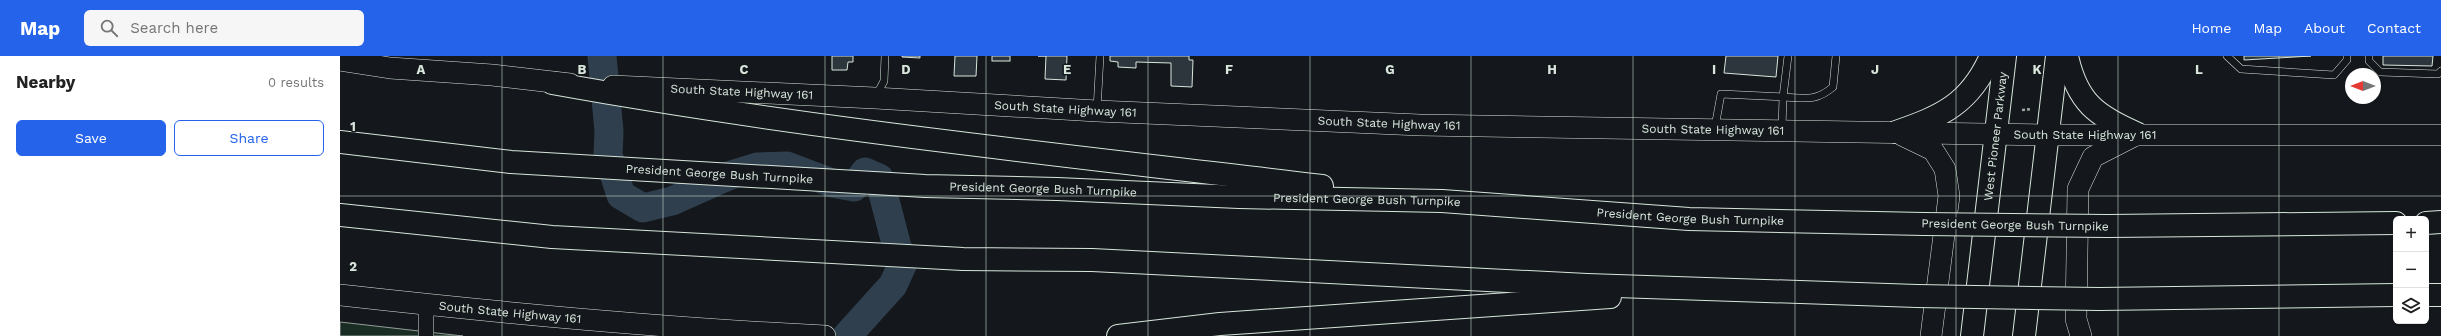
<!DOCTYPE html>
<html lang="en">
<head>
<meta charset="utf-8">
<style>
	body { margin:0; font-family:"Work Sans",sans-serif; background:#f6f6f6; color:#222 }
	.controls { position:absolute; right:12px; bottom:12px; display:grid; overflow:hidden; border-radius:6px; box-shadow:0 1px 3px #0004 }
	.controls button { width:36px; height:36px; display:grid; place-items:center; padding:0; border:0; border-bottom:1px solid #e0e0e0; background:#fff; color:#222; font:20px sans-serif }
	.compass { position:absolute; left:2005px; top:12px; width:36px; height:36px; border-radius:50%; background:#fff; box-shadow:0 1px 3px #0004; rotate:270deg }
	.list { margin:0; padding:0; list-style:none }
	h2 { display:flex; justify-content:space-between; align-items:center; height:52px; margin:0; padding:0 16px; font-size:17px }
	h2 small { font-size:13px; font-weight:400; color:#767676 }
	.actions { display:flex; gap:8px; padding:12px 16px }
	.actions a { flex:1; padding:9px 0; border:1px solid #2563eb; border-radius:6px; text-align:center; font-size:14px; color:#2563eb }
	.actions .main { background:#2563eb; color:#fff }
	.icon { flex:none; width:22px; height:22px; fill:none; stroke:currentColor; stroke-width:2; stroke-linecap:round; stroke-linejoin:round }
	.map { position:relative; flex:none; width:2101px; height:280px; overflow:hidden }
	header { display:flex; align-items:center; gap:24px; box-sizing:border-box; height:56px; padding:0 20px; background:#2563eb; color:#fff }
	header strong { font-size:19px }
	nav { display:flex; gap:22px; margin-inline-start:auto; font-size:14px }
	.search { width:280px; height:36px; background:#f6f6f6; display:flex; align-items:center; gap:10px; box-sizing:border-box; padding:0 14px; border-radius:6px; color:#767676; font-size:15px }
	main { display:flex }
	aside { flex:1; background:#fff }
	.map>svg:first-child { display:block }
</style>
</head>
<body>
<header>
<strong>Map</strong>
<div class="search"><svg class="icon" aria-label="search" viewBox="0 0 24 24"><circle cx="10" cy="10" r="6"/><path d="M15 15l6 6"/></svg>Search here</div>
<nav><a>Home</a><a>Map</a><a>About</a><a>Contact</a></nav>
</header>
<main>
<aside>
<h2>Nearby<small>0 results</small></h2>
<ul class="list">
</ul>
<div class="actions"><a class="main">Save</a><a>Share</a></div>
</aside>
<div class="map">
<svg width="2101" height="280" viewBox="0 0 2101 280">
	<rect width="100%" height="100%" fill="#14181c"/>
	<path fill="#1a2d24" stroke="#939e99" d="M0 266 123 280H0Z"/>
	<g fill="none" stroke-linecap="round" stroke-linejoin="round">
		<path stroke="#2f3f4d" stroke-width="29" d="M262 0 269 75 268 99 281 139 303 152 332 145 388 120 417 111 447 110 492 127 514 131 525 116 539 122 557 191 564 205 553 229 507 280"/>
	</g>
	<g fill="#2c363c" stroke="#d8e6dc">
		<path d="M492 0H513V6H508L507 14H492Z"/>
		<path d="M562 0H580V2L562 1Z"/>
		<path d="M615 0H637L636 20H614Z"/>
		<rect x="652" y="0" width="18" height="5"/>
		<path d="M698 0H727L726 24 705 23 706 0Z"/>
		<path d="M770 0H849V4H853L852 31 831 30V7L796 6V12L778 11V6L770 5Z"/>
		<path d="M1386 0H1438L1436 21 1384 17Z"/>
		<path d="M1904 0H1971L1904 4Z"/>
		<path d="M2043 0H2093L2092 10 2043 9Z"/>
	</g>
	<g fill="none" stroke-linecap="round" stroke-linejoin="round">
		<g stroke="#d8e6dc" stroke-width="8">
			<g id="lane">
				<path d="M1448 0 1443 41C1466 42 1475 46 1493 31L1496 0"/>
				<path d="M1887 0 1901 13 1994 19 2007 4V0"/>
				<path d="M2029 0V5L2040 16 2098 18 2101 15"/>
				<path d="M536 40 544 25 545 0"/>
				<path d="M757 54 760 0"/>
				<path d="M1375 71 1381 38 1443 41 1442 72"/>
			</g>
		</g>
		<g stroke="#d8e6dc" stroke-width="16">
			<path id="street" d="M86 280V249"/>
		</g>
		<g stroke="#d8e6dc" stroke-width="22">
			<g id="secondary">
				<path d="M0 4 50 12 152 19 230 28"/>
				<path id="s1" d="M273 30 535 42 757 55 1080 69 1707 79H2101"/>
				<path d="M1562 79 1593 94 1605 113 1609 140 1591 280"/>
				<path id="s2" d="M0 239C161 257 323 272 485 280"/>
				<path d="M1741 280 1736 263 1738 133 1753 101 1794 80"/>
			</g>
		</g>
		<g stroke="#d8e6dc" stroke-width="24">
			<g id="primary">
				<path d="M1727 0C1737 46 1756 60 1798 78"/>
				<path d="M1556 76C1602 60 1630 48 1651 0"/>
				<path id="s3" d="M1632 280 1665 0"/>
				<path d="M1684 280 1717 0"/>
			</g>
		</g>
		<g stroke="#d8e6dc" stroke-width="24">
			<g id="highway">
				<path d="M212 27C467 73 725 99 982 130"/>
				<path id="s4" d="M0 86 171 106 585 130 717 133 899 141 1102 145 1349 163 1584 168"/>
				<path d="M0 159 212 181 623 203 752 204 1247 229 1577 240"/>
				<path d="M2086 167 2101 166"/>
				<path d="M1768 170 2056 167"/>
				<path d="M2086 239H2101"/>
				<path d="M1759 243 2056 239"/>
				<path d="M778 280 880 268 1270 241"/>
			</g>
		</g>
		<path stroke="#9da8a2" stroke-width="2.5" stroke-dasharray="3 2" stroke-linecap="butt" d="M1682 54 1692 53"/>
		<use href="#lane" stroke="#14181c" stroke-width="7"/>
		<use href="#street" stroke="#14181c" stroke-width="15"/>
		<use href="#secondary" stroke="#14181c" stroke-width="21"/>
		<use href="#primary" stroke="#14181c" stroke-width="22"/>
		<use href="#highway" stroke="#14181c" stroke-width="22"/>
		<g stroke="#d8e6dc" stroke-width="24" stroke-linecap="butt">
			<g id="highway-bridge">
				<path d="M1584 168 1768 170"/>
				<path d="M1577 240 1759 243"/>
			</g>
		</g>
		<use href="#highway-bridge" stroke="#14181c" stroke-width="22"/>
	</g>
	<path fill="none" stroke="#d8e6dc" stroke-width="1" stroke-opacity="0.55" d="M162 0V280M323 0V280M485 0V280M646 0V280M808 0V280M970 0V280M1131 0V280M1293 0V280M1455 0V280M1616 0V280M1778 0V280M1939 0V280M0 140H2101"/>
	<g text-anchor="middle" stroke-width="3" stroke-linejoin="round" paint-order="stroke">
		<g font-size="12" fill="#d8e6dc" stroke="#14181c">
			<text dy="4" stroke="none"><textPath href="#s1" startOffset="129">South State Highway 161</textPath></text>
			<text dy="4" stroke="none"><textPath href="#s1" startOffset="453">South State Highway 161</textPath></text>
			<text dy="4" stroke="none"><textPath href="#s1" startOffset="777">South State Highway 161</textPath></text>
			<text dy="4" stroke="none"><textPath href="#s1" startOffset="1101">South State Highway 161</textPath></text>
			<text dy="4" stroke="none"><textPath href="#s1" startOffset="1473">South State Highway 161</textPath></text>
			<text dy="4" stroke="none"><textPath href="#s3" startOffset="201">West Pioneer Parkway</textPath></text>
			<text dy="4" stroke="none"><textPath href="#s4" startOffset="381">President George Bush Turnpike</textPath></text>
			<text dy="4" stroke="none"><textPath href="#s4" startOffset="705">President George Bush Turnpike</textPath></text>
			<text dy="4" stroke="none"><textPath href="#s4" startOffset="1029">President George Bush Turnpike</textPath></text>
			<text dy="4" stroke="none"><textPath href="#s4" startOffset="1353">President George Bush Turnpike</textPath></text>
			<text transform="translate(1675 169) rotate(1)" y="4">President George Bush Turnpike</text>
			<text dy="4" stroke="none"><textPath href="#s2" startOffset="171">South State Highway 161</textPath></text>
		</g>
	</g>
	<g font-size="13" text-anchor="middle" font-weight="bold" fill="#d8e6dc" stroke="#14181c" stroke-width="3" stroke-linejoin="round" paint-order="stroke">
		<text x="81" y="18">A</text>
		<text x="242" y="18">B</text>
		<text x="404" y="18">C</text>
		<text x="566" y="18">D</text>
		<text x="727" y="18">E</text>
		<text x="889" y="18">F</text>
		<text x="1050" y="18">G</text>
		<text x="1212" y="18">H</text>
		<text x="1374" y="18">I</text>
		<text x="1535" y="18">J</text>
		<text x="1697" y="18">K</text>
		<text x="1859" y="18">L</text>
		<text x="13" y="75">1</text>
		<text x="13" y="215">2</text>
	</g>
</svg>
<div class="controls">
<button>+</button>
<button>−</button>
<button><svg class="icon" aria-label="layers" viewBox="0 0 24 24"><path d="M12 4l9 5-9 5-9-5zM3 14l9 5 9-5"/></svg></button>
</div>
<svg class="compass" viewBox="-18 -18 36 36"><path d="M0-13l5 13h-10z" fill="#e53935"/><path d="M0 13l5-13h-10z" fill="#767676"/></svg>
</div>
</main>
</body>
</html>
